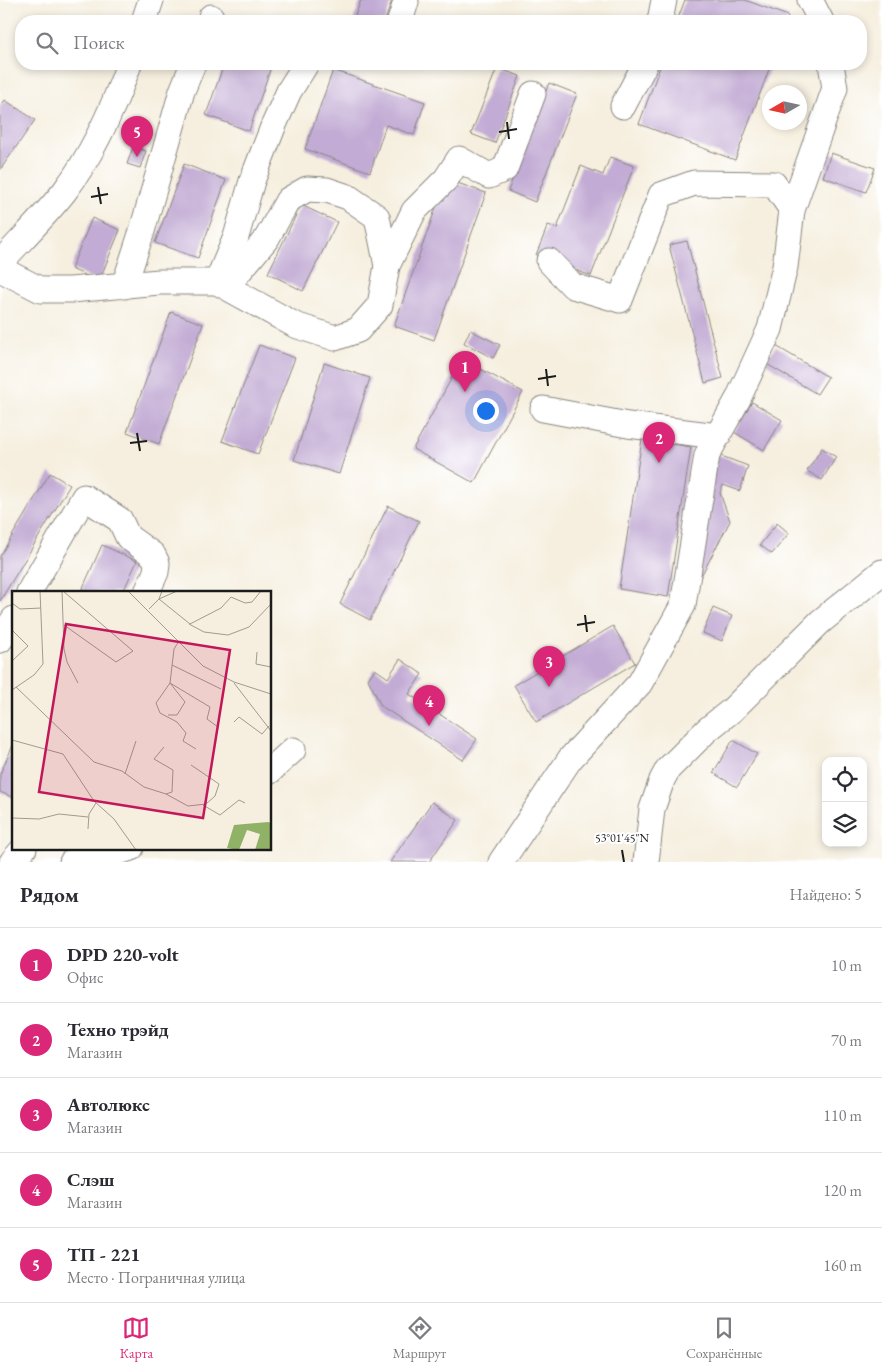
<!DOCTYPE html>
<html lang="ru">
<head>
<meta charset="utf-8">
<style>
	body { margin:0; font-family:"EB Garamond",serif; background:#f2f2f3; color:#2b2b33 }
	.controls { position:absolute; right:15px; bottom:15px; display:grid; overflow:hidden; border-radius:10px; box-shadow:0 2px 8px #0003 }
	.controls button { width:45px; height:45px; display:grid; place-items:center; padding:0; border:0; border-bottom:1px solid #e1e1e2; background:#fff; color:#2b2b33; font:25px sans-serif }
	.compass { position:absolute; left:762px; top:85px; width:45px; height:45px; border-radius:50%; background:#fff; box-shadow:0 2px 8px #0003; rotate:261deg }
	.you { position:absolute; left:485px; top:410px; width:18px; height:18px; margin:-12px; border:4px solid #fff; border-radius:50%; background:#1a73e8; box-shadow:0 0 0 8px #1a73e833 }
	.badge { display:grid; place-items:center; width:32px; height:32px; border-radius:50%; background:#db2777; color:#fff; font-size:16px; font-weight:700 }
	.pin { position:absolute; translate:-50% -41px; filter:drop-shadow(0 1px 2px #0008) }
	.pin::after { content:''; position:absolute; top:26px; width:18px; height:15px; background:inherit; clip-path:polygon(0 0,100% 0,50% 100%) }
	.list { margin:0; padding:0; list-style:none }
	h2 { display:flex; justify-content:space-between; align-items:center; height:65px; margin:0; padding:0 20px; font-size:21px }
	h2 small { font-size:16px; font-weight:400; color:#7c7c81 }
	.list li { display:grid; grid-template-columns:32px 1fr auto; gap:15px; align-items:center; box-sizing:border-box; height:75px; padding:0 20px; border-top:1px solid #e1e1e2 }
	.list b { display:block; font-size:19px; white-space:nowrap }
	.list p { margin:0; font-size:16px; white-space:nowrap; color:#7c7c81 }
	.list em { font-size:16px; font-style:normal; color:#7c7c81 }
	.icon { flex:none; width:28px; height:28px; fill:none; stroke:currentColor; stroke-width:2; stroke-linecap:round; stroke-linejoin:round }
	.map { position:relative; flex:none; width:882px; height:862px; overflow:hidden }
	.search { position:absolute; background:#fff; box-shadow:0 2px 8px #0003; left:15px; right:15px; top:15px; height:55px; display:flex; align-items:center; gap:12px; box-sizing:border-box; padding:0 18px; border-radius:20px; color:#7c7c81; font-size:19px }
	.sheet { height:440px; background:#fff }
	nav { display:flex; justify-content:space-around; align-items:center; box-sizing:border-box; height:70px; border-top:1px solid #e1e1e2; background:#fff; font-size:14px; color:#7c7c81 }
	nav a { display:grid; justify-items:center; gap:2px }
	nav .on { color:#db2777 }
	.map>svg:first-child { display:block }
</style>
</head>
<body>
<div class="map">
<svg width="882" height="862" viewBox="0 0 882 862">
	<rect width="100%" height="100%" fill="#fff"/>
	<filter id="ink" filterUnits="userSpaceOnUse"><feTurbulence type="fractalNoise" baseFrequency=".02" numOctaves="2"/><feDisplacementMap in="SourceGraphic" scale="10" xChannelSelector="R" yChannelSelector="G"/><feConvolveMatrix kernelMatrix="1 2 1 2 8 2 1 2 1" color-interpolation-filters="sRGB"/></filter>
	<filter id="wash" filterUnits="userSpaceOnUse"><feTurbulence type="fractalNoise" baseFrequency=".0096" numOctaves="4" result="noise"/><feDisplacementMap in="SourceGraphic" scale="20" xChannelSelector="R" yChannelSelector="G"/><feGaussianBlur stdDeviation="1.12" result="paint"/><feColorMatrix in="noise" values="0 0 0 0 0 0 0 0 0 0 0 0 0 0 0 0 0 1.4 0 .05"/><feComposite in="paint" operator="in"/></filter>
	<g filter="url(#wash)">
		<rect width="100%" height="100%" fill="#f6efdf"/>
		<g id="blocks">
			<g fill="#c2abd4">
				<path d="M361 0H392L385 21H353Z"/>
				<path d="M685 0H745L788 16 787 21H677Z"/>
				<path d="M224 64H272L249 131 206 115Z"/>
				<path d="M661 64H771L735 160 639 124Z"/>
				<path d="M497 68 520 76 495 143 471 134Z"/>
				<path d="M333 70 425 102 414 135 386 125 370 172 305 149Z"/>
				<path d="M549 83 577 94 535 202 508 191Z"/>
				<path d="M5 100 35 120 0 170V107Z"/>
				<path d="M133 147 146 151 140 168 127 164Z"/>
				<path d="M831 153 875 168 866 192 823 177Z"/>
				<path d="M610 157 634 166 591 276 536 255 548 225 557 228 581 166 603 175Z"/>
				<path d="M184 164 226 180 198 258 155 243Z"/>
				<path d="M446 179 486 193 434 340 394 326Z"/>
				<path d="M301 205 337 222 303 291 268 273Z"/>
				<path d="M92 218 120 230 99 281 71 269Z"/>
				<path d="M687 241 723 378 705 383 669 245Z"/>
				<path d="M171 312 203 324 159 444 127 432Z"/>
				<path d="M470 330 500 345 493 358 464 343Z"/>
				<path d="M259 345 295 358 258 454 222 441Z"/>
				<path d="M776 346 828 377 817 394 765 363Z"/>
				<path d="M462 359 523 392 474 483 413 449Z"/>
				<path d="M324 363 370 378 339 474 294 460Z"/>
				<path d="M752 402 782 420 764 450 734 432Z"/>
				<path d="M642 439 691 447 668 597 619 589Z"/>
				<path d="M822 448 836 457 822 480 807 471Z"/>
				<path d="M713 453 748 466 740 491 723 485 720 493 730 521 691 595Z"/>
				<path d="M50 473 70 485 0 601V556Z"/>
				<path d="M388 506 419 521 370 620 340 604Z"/>
				<path d="M777 523 789 533 772 554 760 545Z"/>
				<path d="M102 545 137 561 123 592H81Z"/>
				<path d="M713 608 732 616 722 641 703 633Z"/>
				<path d="M613 626 635 663 536 722 514 685Z"/>
				<path d="M400 659 422 674 409 694 477 739 463 760 381 706 368 679 375 669 388 678Z"/>
				<path d="M733 740 757 754 737 787 713 773Z"/>
				<path d="M14 743V798L0 792V774Z"/>
				<path d="M432 802 458 820 429 862H390Z"/>
			</g>
		</g>
	</g>
	<g filter="url(#ink)">
		<use href="#blocks" fill-opacity="0" stroke="#89867e" stroke-width="1"/>
		<g fill="none" stroke-linecap="round" stroke-linejoin="round">
			<g stroke="#89867e" stroke-width="27">
				<g id="minor">
					<path d="M810 0 821 21"/>
					<path d="M144 21 151 0"/>
					<path d="M210 21 211 17"/>
					<path d="M400 21 406 2"/>
					<path d="M660 21 664 0"/>
					<path d="M623 106 645 64"/>
					<path d="M792 210 835 88 831 64"/>
					<path d="M0 263C21 240 44 217 64 192 93 154 113 109 129 64"/>
					<path d="M0 269 41 290H71L159 282H217L295 325 335 338 358 330 380 305 387 266 414 211 446 179 459 159 489 176 505 169 533 94"/>
					<path d="M217 282 237 274 267 238 288 200 307 189 327 190 348 197 377 217 387 266"/>
					<path d="M217 282 236 237 252 181 273 127 289 91 306 64"/>
					<path d="M124 286 142 231 182 91 193 64"/>
					<path d="M543 409 628 425 718 436"/>
					<path d="M29 592 84 497 120 520 128 537 153 555 157 563 156 572 147 592"/>
					<path d="M0 640 14 619"/>
					<path d="M270 771 293 750"/>
					<path d="M12 862 24 848"/>
					<path d="M72 862 110 855 131 848"/>
					<path d="M501 862 570 759 640 683 683 605 707 455 738 399 770 329 785 267 792 210 774 184 694 183 661 195 620 300 573 286 549 261"/>
					<path d="M646 862 652 809 662 780 668 769 707 730 732 710 820 622 882 572"/>
				</g>
			</g>
			<use href="#minor" stroke="#fff" stroke-width="25"/>
		</g>
	</g>
	<path fill="none" stroke="#1c1c1c" stroke-width="2" d="M507 122 509 139M499 132 517 129M98 187 101 204M91 197 108 194M546 369 548 386M538 379 556 376M137 433 140 451M130 443 147 441M585 615 587 632M577 625 595 622M622 850 624 862"/>
	<g transform="translate(12 591)">
		<rect width="259" height="259" fill="#f6efdf"/>
		<path d="M256 231 259 232V259H243L248 243 235 239 227 259 215 257 222 234Z" fill="#90b266"/>
		<path fill="none" stroke="#9f9b91" stroke-width="1" d="M50 0 52 58 55 71 66 92M51 0 121 60 104 71 52 34M116 0 191 75 222 91 259 103M150 0 147 8 178 33 209 17 219 6 233 12 240 11 249 0M0 12 8 18 29 17M137 18 147 8 165 0M177 33 192 41 216 44 237 36 259 13M0 39 16 55 0 70M167 50 162 58 158 92 144 112 148 122 165 131 174 142 171 150 184 158M245 61 244 73 259 76M160 74 209 98M158 92 198 116 195 128 206 136M222 92 259 140M4 96 82 171 110 180 132 196 154 203 160 201 161 179 142 168 152 156M0 99 22 84 31 73 28 0M156 124H165L173 111 158 92M222 131 227 126 250 143 257 135M0 149 51 163 82 210 102 228 124 259M113 183 124 150M154 203 176 215 194 213 203 205 207 193 179 174M191 214 208 224 227 209 233 212M0 227 27 228 47 223 76 226M76 238 77 223 84 212"/>
		<path fill="#c2185b" fill-opacity="0.15" stroke="#c2185b" stroke-width="2.5" d="M54 33 218 59 191 227 27 201Z"/>
		<rect width="259" height="259" fill="none" stroke="#1c1c1c" stroke-width="2.5"/>
	</g>
	<g font-size="12" text-anchor="middle" fill="#1c1c1c" stroke="#fff" stroke-width="4" stroke-linejoin="round" paint-order="stroke">
		<text x="622" y="842">53°01'45"N</text>
	</g>
</svg>
<div class="controls">
<button><svg class="icon" aria-label="locate" viewBox="0 0 24 24"><circle cx="12" cy="12" r="6"/><path d="M12 2v4M12 18v4M2 12h4M18 12h4"/></svg></button>
<button><svg class="icon" aria-label="layers" viewBox="0 0 24 24"><path d="M12 4l9 5-9 5-9-5zM3 14l9 5 9-5"/></svg></button>
</div>
<svg class="compass" viewBox="-18 -18 36 36"><path d="M0-13l5 13h-10z" fill="#e53935"/><path d="M0 13l5-13h-10z" fill="#7c7c81"/></svg>
<div class="you"></div>
<div class="pin badge" style="left:465px;top:392px">1</div>
<div class="pin badge" style="left:659px;top:463px">2</div>
<div class="pin badge" style="left:549px;top:687px">3</div>
<div class="pin badge" style="left:429px;top:726px">4</div>
<div class="pin badge" style="left:137px;top:157px">5</div>
<div class="search"><svg class="icon" aria-label="search" viewBox="0 0 24 24"><circle cx="10" cy="10" r="6"/><path d="M15 15l6 6"/></svg>Поиск</div>
</div>
<section class="sheet">
<h2>Рядом<small>Найдено: 5</small></h2>
<ul class="list">
<li><span class="badge">1</span><div><b>DPD 220-volt</b><p>Офис</p></div><em>10 m</em></li>
<li><span class="badge">2</span><div><b>Техно трэйд</b><p>Магазин</p></div><em>70 m</em></li>
<li><span class="badge">3</span><div><b>Автолюкс</b><p>Магазин</p></div><em>110 m</em></li>
<li><span class="badge">4</span><div><b>Слэш</b><p>Магазин</p></div><em>120 m</em></li>
<li><span class="badge">5</span><div><b>ТП - 221</b><p>Место · Пограничная улица</p></div><em>160 m</em></li>
</ul>
</section>
<nav>
<a class="on"><svg class="icon" aria-label="map" viewBox="0 0 24 24"><path d="M3 6l6-2 6 2 6-2v14l-6 2-6-2-6 2zM9 4v14M15 6v14"/></svg>Карта</a>
<a><svg class="icon" aria-label="directions" viewBox="0 0 24 24"><path d="M12 3l9 9-9 9-9-9zM9 14v-3h6M13 9l2 2-2 2"/></svg>Маршрут</a>
<a><svg class="icon" aria-label="saved" viewBox="0 0 24 24"><path d="M7 4h10v16l-5-4-5 4z"/></svg>Сохранённые</a>
</nav>
</body>
</html>
